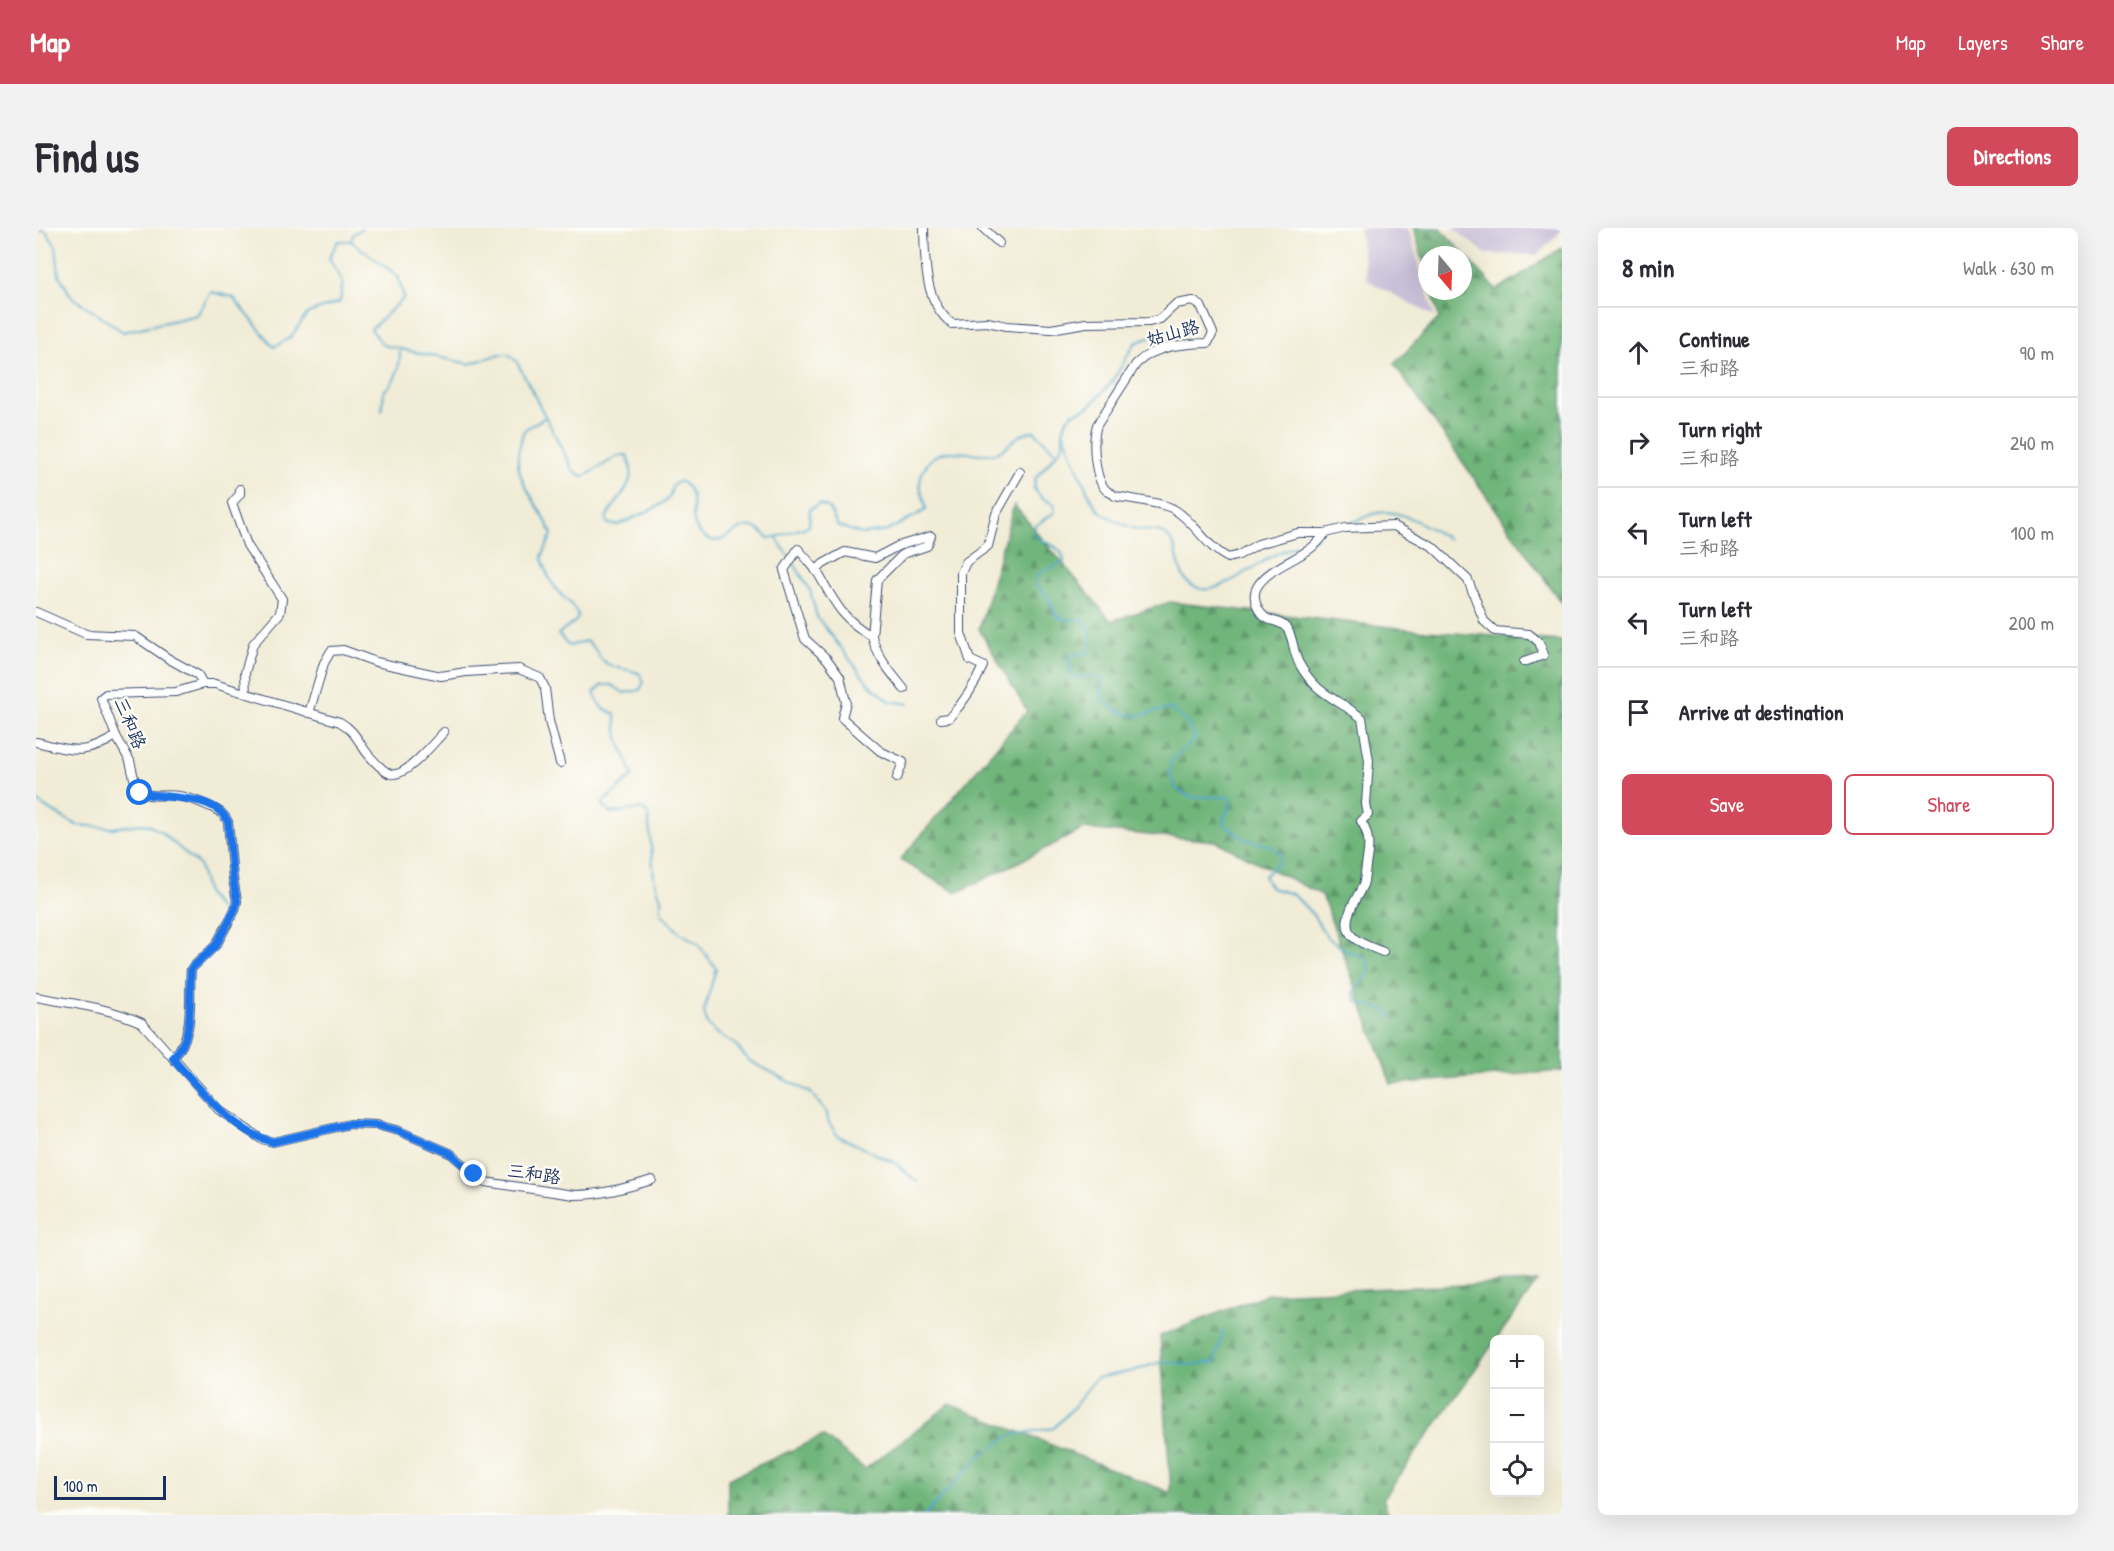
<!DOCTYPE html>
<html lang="en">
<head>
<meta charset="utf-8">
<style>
	body { margin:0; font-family:"Patrick Hand","LXGW WenKai TC",sans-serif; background:#f2f2f3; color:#2b2b33 }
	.controls { position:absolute; right:18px; bottom:18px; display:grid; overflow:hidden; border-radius:9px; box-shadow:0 6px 24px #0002 }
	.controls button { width:54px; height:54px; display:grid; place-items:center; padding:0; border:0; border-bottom:2px solid #e1e1e2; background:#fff; color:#2b2b33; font:30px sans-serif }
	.compass { position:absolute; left:1382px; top:18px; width:54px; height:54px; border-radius:50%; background:#fff; box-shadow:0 6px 24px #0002; rotate:161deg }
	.scale { position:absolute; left:18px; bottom:15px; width:112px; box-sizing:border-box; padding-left:6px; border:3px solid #1b2f5e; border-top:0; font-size:16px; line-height:21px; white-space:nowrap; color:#1b2f5e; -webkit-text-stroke:4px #fdfcf7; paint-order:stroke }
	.stop { position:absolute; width:18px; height:18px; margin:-14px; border:4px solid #1a73e8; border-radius:50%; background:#fff }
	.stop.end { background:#1a73e8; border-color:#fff; box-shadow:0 2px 6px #0008 }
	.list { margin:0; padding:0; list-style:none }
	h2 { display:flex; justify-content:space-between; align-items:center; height:78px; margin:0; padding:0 24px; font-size:26px }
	h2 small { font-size:20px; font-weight:400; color:#7c7c81 }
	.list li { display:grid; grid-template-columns:39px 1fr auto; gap:18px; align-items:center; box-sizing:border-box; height:90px; padding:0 24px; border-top:2px solid #e1e1e2 }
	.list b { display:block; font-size:22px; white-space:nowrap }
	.list p { margin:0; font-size:20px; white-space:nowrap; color:#7c7c81 }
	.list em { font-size:20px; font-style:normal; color:#7c7c81 }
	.actions { display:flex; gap:12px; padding:18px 24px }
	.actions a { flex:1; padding:14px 0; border:2px solid #d1495b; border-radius:9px; text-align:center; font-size:21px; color:#d1495b }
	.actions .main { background:#d1495b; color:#fff }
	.icon { flex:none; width:33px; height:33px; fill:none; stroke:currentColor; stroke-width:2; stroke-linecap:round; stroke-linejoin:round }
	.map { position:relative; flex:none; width:1526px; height:1287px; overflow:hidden; border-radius:9px }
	header { display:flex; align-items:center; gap:36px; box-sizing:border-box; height:84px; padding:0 30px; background:#d1495b; color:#fff }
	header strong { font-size:28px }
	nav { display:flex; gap:33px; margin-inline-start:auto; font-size:21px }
	.intro { display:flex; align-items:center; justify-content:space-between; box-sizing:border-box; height:144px; padding:0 36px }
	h1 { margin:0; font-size:42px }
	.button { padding:15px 27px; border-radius:9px; background:#d1495b; color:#fff; font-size:21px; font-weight:700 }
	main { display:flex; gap:36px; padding:0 36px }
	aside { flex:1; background:#fff; border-radius:9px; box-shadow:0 6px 24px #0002 }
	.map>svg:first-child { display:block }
</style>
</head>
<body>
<header>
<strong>Map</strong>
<nav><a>Map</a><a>Layers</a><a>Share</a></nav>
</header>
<div class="intro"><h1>Find us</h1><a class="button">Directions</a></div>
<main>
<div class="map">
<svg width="1526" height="1287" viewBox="0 0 1526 1287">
	<defs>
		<pattern id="forest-firs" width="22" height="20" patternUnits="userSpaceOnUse" patternTransform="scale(1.5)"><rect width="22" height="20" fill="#70b57a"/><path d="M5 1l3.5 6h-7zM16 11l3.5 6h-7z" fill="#5b9467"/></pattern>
	</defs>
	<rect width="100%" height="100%" fill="#fdfcf7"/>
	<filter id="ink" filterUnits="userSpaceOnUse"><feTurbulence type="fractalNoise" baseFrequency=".0167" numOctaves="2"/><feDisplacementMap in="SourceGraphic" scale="12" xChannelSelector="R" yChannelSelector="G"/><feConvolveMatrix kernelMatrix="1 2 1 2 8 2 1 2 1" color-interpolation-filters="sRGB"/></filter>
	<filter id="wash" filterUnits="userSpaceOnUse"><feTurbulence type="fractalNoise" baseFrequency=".008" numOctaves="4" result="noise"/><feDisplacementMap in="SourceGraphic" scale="24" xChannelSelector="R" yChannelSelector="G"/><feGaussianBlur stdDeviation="1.35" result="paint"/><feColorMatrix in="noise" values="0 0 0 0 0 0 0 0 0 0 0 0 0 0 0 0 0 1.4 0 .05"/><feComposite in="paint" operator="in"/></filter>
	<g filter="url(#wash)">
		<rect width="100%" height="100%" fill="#f1ecd6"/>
		<g fill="#c8bfd8">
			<path d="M1323 0H1372L1399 89 1331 52Z"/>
			<path d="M1417 0H1526V2L1502 27 1450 26Z"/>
		</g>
		<g fill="url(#forest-firs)" stroke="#46726c" stroke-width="1.5">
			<path d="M1378 0H1404L1461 62 1526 20V376L1358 136 1403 90 1396 63H1427V27H1391V47Z"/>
			<path d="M978 277 1075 393 1134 374 1390 403 1526 413V843L1355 856 1286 667 1179 613 1048 601 921 665 864 632 991 483 943 401Z"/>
			<path d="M1501 1054 1347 1271 1353 1287H692V1251L787 1208 829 1241 914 1176 1135 1265 1124 1108 1233 1065Z"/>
		</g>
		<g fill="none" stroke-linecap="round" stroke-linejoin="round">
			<g stroke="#4ca6ca" stroke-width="2">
				<path d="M0 3 9 2 20 18 23 47 35 68 87 104 161 87 175 64 197 69 238 119 254 110 272 85 304 74 307 54 293 30 302 13H315L362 48 368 70 335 101 347 117 433 136 464 126H473L481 134 538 244 546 248 551 247 582 228 591 227C603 251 586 266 572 286L570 291 572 296 582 297 621 279 633 270 637 257 644 253C669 268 645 294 669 309 688 322 700 295 717 299 723 300 728 306 732 310L740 309 773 298 774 281 783 276 792 279 802 298 826 306 851 303 890 282C890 273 884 264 884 255 884 250 887 242 890 238 904 212 937 231 959 225 974 222 975 206 998 203L1021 225 999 251 998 261 1007 271 1018 276 1019 284 999 298 998 308C1010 315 1028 319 1028 334L1002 346 999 351 1000 356 1013 371 1020 387 1028 391 1047 392C1057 401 1054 413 1054 425L1036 427 1032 433 1035 446 1041 449H1065L1067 453 1065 468C1074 481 1091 489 1107 487 1116 485 1125 481 1135 481 1146 489 1155 497 1159 511L1135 533 1134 545 1140 561 1155 569H1193L1195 577 1188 589 1189 597 1209 611 1235 618 1245 626 1244 633 1228 648 1235 660 1257 666 1277 687 1291 709 1311 723 1330 729 1335 743 1318 765 1322 775 1347 781 1358 789"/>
				<path d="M315 13 317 7 326 0"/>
				<path d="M346 183 348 163C361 152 364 139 364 122"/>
				<path d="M508 190C502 194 492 198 488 203 486 206 485 213 484 217 473 249 505 277 516 306L506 329C509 340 512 351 520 361 527 370 538 376 542 387L540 393 522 406 533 418 550 413C561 420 559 424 566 432 577 442 592 440 604 446L608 454 604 462 588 465 576 457H566L558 465 565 479 579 486 582 510 597 548 567 574V577L575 585 605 581 612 585 618 650 625 671V685L643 704 661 715 680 740 668 783 671 796 682 806 698 815 712 832 775 865 791 885 792 893 802 908 859 935 881 954"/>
				<path d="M1027 203C1034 220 1053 276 1066 285 1070 288 1094 300 1099 301 1110 304 1121 300 1130 307 1149 321 1134 355 1166 361 1187 364 1222 335 1240 326 1254 319 1269 314 1283 309"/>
				<path d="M1021 225 1027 217V203L1031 191 1037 185 1053 179 1076 154 1099 115 1118 108"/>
				<path d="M1310 297C1319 294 1328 289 1337 286 1363 278 1392 300 1413 311"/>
				<path d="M740 309 753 329"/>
				<path d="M757 334 774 362 781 389 833 456 854 473 873 476"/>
				<path d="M0 572 10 580 41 597 76 600 104 596 113 597 125 604 163 637 171 666 184 682"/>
				<path d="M889 1287 944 1228 975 1207 1018 1200 1037 1180 1060 1150 1097 1143 1128 1133 1155 1137 1179 1134 1187 1102"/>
			</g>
		</g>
	</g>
	<g filter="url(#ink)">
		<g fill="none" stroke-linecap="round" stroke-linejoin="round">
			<g stroke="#3b4b70" stroke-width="10">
				<g id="minor">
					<path d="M888 0C889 33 888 74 916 96L951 94 971 98 1015 101 1050 95 1113 94 1124 91 1140 76 1157 73 1165 78 1177 105 1172 115C1146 116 1119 117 1100 136L1061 197C1056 212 1058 252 1071 263 1071 263 1079 267 1079 268 1094 271 1129 275 1139 282 1160 295 1170 319 1192 330L1203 327 1222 316 1262 305H1289L1309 300 1358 298 1396 318 1432 352 1448 393 1459 403 1493 406 1503 414 1508 427 1488 434"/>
					<path d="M947 0 963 15"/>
					<path d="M204 261V266L196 275 211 317 246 371 244 385 217 416 209 445 210 465"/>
					<path d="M1289 305C1275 330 1235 335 1221 359 1215 369 1222 386 1232 391 1239 394 1247 394 1252 402 1258 412 1257 426 1264 437 1281 467 1300 470 1326 490L1333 533 1330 576 1332 587 1325 593C1335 609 1333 620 1330 638 1329 644 1329 651 1327 657 1321 671 1302 694 1317 709 1324 716 1338 720 1347 724"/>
					<path d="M780 343 787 336 809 324 839 330 862 318 895 308 891 318 867 326 841 352 836 408C841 430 855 444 868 461"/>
					<path d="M0 384 50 406 99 408 133 431 162 447 167 456"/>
					<path d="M836 408C807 392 799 375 783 347 778 338 769 329 762 321L748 342 769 411 791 431 804 449 810 474 806 490 844 523 867 534 861 550"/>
					<path d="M273 485 288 435 295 423 307 422 340 434 405 448 430 444 483 441 504 450 509 460 513 493 524 535"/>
					<path d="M905 491 913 490C928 474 938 459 947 438L934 432 925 405V345L930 334 952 318 960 286 984 244"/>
					<path d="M0 514C36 522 47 529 80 508"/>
					<path d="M0 769C33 775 76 780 106 795L183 882 225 911 237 914 314 896 341 897 363 903 414 925 449 954 538 967C564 967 590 960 616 952"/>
					<path d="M137 830C160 806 152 772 155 741L180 717 199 682 201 673 197 651 192 594C188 585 183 583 175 579 164 574 155 570 143 568 129 566 113 570 101 563L94 533 80 508 65 470 70 466 140 464 167 456H179L304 494C318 502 322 513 331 525 337 532 347 544 355 546 370 550 398 514 408 504"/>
				</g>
			</g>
			<use href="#minor" stroke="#fff" stroke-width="8"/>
		</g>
	</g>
	<g fill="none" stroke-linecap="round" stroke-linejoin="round" filter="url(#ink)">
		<path stroke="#1a73e8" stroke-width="8" d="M104 565C129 571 179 565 192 594L197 651 201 673 199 682 180 717 155 741C152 771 160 807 137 830L142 837C168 865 199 905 237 914L314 896 340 897 363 903 414 925 438 946"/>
	</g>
	<g text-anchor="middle" stroke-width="4.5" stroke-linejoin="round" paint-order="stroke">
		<g font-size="18" fill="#1b2f5e" stroke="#fdfcf7">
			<text transform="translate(1137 105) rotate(-15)" y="6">姑山路</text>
			<text transform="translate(94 495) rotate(67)" y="6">三和路</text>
			<text transform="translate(498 946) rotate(8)" y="6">三和路</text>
		</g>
	</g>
</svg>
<div class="controls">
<button>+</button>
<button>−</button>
<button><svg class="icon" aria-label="locate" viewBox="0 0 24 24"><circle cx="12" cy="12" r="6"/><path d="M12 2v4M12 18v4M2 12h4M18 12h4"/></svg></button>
</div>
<svg class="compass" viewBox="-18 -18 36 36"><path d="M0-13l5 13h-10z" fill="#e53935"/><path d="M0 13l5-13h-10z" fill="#7c7c81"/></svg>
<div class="scale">100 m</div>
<div class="stop" style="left:104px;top:565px"></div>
<div class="stop end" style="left:438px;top:946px"></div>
</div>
<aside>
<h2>8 min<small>Walk · 630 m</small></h2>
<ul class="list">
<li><svg class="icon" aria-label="ahead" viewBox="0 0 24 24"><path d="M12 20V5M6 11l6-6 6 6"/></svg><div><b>Continue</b><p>三和路</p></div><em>90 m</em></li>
<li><svg class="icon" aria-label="right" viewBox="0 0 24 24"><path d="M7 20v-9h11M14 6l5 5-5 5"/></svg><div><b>Turn right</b><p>三和路</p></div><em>240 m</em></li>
<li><svg class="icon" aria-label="left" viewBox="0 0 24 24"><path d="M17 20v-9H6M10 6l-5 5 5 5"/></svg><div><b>Turn left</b><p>三和路</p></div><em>100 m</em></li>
<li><svg class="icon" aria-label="left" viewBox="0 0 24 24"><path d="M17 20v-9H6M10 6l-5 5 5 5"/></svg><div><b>Turn left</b><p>三和路</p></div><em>200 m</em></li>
<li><svg class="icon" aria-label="arrive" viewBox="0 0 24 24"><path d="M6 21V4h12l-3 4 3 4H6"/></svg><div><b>Arrive at destination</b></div></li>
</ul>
<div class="actions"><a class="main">Save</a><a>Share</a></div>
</aside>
</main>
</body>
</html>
